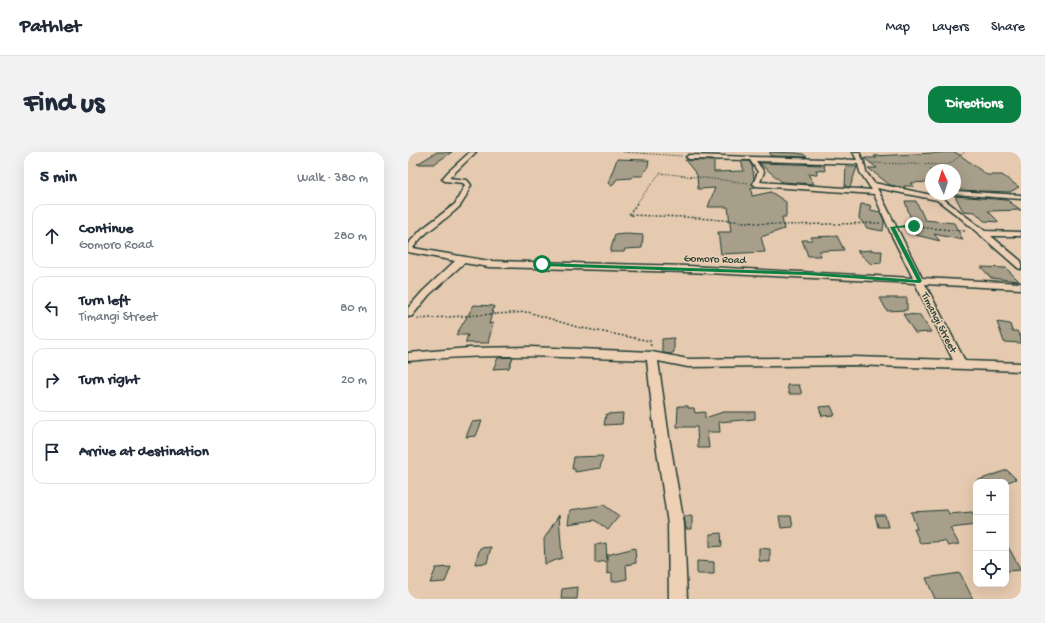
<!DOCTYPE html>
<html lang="en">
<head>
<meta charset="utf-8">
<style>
	body { margin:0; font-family:"Gochi Hand",sans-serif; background:#f2f2f3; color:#1f2937 }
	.controls { position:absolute; right:12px; bottom:12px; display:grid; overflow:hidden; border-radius:8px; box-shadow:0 4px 16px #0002 }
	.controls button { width:36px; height:36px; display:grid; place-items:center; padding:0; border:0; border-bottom:1px solid #e0e1e3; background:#fff; color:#1f2937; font:20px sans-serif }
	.compass { position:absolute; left:517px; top:12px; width:36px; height:36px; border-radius:50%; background:#fff; box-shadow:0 4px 16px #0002; rotate:356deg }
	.stop { position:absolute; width:12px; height:12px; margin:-9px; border:3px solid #0b8043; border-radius:50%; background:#fff }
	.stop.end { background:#0b8043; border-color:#fff; box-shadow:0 1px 4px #0008 }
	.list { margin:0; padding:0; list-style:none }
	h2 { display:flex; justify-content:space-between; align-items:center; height:52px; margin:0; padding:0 16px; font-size:17px }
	h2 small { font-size:13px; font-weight:400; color:#747a83 }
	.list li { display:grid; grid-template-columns:26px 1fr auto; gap:12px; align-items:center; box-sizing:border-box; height:64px; margin:0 8px 8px; padding:0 8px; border:1px solid #e0e1e3; border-radius:12px }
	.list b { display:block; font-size:15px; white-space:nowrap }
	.list p { margin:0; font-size:13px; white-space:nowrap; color:#747a83 }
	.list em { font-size:13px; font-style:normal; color:#747a83 }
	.icon { flex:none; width:22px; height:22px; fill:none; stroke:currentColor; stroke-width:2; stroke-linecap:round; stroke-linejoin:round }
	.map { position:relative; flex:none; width:613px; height:447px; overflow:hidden; border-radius:12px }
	header { display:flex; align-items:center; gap:24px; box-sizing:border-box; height:56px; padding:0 20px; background:#fff; border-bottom:1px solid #e0e1e3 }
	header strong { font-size:19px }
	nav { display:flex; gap:22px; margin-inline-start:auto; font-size:14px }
	.intro { display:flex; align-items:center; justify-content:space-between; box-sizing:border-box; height:96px; padding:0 24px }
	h1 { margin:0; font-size:28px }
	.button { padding:10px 18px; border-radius:12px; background:#0b8043; color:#fff; font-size:14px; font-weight:700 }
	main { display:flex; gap:24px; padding:0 24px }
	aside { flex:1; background:#fff; border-radius:12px; box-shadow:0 4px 16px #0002 }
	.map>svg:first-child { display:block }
</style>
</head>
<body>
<header>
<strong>Pathlet</strong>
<nav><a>Map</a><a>Layers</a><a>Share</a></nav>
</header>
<div class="intro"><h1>Find us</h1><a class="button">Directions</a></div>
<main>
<aside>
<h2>5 min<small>Walk · 380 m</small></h2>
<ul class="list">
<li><svg class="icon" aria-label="ahead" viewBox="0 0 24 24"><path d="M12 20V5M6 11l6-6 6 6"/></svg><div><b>Continue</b><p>Gomoro Road</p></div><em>280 m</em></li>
<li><svg class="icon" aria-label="left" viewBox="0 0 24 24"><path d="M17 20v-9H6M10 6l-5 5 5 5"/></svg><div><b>Turn left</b><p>Timangi Street</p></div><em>80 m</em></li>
<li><svg class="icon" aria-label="right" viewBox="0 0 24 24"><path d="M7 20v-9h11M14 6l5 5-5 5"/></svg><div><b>Turn right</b></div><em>20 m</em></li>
<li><svg class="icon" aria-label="arrive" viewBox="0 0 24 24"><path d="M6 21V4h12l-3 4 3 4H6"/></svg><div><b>Arrive at destination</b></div></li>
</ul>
</aside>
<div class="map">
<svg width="613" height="447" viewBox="0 0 613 447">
	<rect width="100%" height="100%" fill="#e6cab0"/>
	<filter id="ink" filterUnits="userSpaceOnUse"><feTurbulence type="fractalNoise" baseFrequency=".025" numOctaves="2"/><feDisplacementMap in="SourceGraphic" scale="8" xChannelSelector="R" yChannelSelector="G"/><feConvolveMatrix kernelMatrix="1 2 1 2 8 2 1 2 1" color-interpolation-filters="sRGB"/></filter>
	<g filter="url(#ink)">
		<g fill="#a89f8a" stroke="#1f3d34">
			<path d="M29 0H44L26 12H9Z"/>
			<path d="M362 0 388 1 395 2 399 5 362 4Z"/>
			<path d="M546 0 552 3 579 23H594L611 35 602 40 547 38V18H525L523 16V30L502 31 506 34H496L497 36 482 33 460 16H469L456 6H469L466 4Z"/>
			<path d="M209 7 238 8 241 9 239 18H237L235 24H225L223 26 209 27 204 34 200 31Z"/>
			<path d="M277 8 306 9V20L336 19 333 9H341L344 14 346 26 344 32 347 35 343 36 344 44 363 40 378 50V65H374L376 77 353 85 357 100 313 102 310 80H323L320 55H300L307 36 290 37 289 23Z"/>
			<path d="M351 11 416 13 417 19 408 18 409 23 400 22 406 32 374 30Z"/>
			<path d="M438 14 449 15 442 35H437Z"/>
			<path d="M547 44 599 48 613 58 580 59 591 70 576 69 567 60 555 59Z"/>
			<path d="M497 49H508L517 68 546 71 555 88 526 82 532 89 508 83Z"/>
			<path d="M453 52 462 53 463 58 472 60 476 68 475 79 459 76 451 66Z"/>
			<path d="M217 82 235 83 234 96 217 97 216 100H202L207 83Z"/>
			<path d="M429 84 436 98 411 99 413 104H400L394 88H404L403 85Z"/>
			<path d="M465 98 466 99H474L473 111 463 112 449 99Z"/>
			<path d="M573 115 598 116 611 129 583 126Z"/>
			<path d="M472 146H499V158L479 159Z"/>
			<path d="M66 153 86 154 81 172 85 171 80 191H57L60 183H48Z"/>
			<path d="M495 162 512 163 523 180 507 181Z"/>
			<path d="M589 170 602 172 604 179H609L613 186V191L596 190Z"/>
			<path d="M266 186V200L262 202 256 201 254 198V187Z"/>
			<path d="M105 205 101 216 85 217 90 206Z"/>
			<path d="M379 233H391L394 242H381Z"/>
			<path d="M270 254H280V256H286L287 261 297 260V266L315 260H347V267L311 270 312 280H299L301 296H290L289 275H269Z"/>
			<path d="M423 254 427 263 414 264 411 255Z"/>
			<path d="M215 261 214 272 196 273 198 262Z"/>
			<path d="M74 269 68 284 58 285 64 270Z"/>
			<path d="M195 304 192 316 167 320V317H164L166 305Z"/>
			<path d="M599 318 608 327 600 330H568V329Z"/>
			<path d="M196 353 211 364 200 378 187 368 160 372 162 358Z"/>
			<path d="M539 358 541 362 564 360 568 366V373L542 376 551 392 540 394 537 389 512 391 506 377H509L503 360Z"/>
			<path d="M151 363 154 406 137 412 136 387Z"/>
			<path d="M467 363H477L480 375H470Z"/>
			<path d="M276 364H284V377H278Z"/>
			<path d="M371 364H383L385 375 373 376Z"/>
			<path d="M313 381 314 394 302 395V382Z"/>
			<path d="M198 391 199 409 187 411V393Z"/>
			<path d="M598 391 613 418 598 419Z"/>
			<path d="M83 395 79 411 67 412 72 396Z"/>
			<path d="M227 396 228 411 218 413 219 427 204 430V421L199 422V403Z"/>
			<path d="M351 396 362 397V410L351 409Z"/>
			<path d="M289 409 306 410V422H289Z"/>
			<path d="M43 415 37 430 22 431 28 416Z"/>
			<path d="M552 421 565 447H527L518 426Z"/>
			<path d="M170 435 169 447H153L154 437Z"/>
		</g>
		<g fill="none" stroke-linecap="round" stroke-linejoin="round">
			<g stroke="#1f3d34" stroke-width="3">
				<g id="minor">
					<path d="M62 0H68L41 26 59 28 63 33C59 40 57 49 51 55 36 70 17 78 5 96L81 109 280 114 505 126 484 84 466 42 348 34 345 32 350 20 342 8 281 7 278 5 281 3 449 8 445 0H451L456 10 458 20 466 31 533 45 577 79 613 80V84H583L613 109V117L610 116 554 67 529 48 469 36 514 126 613 131V137L517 132 557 209 613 211V219L445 213 280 215 250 209 261 285 276 372 279 447H261L260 372 247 285 239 208C159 205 80 200 0 209V201L61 196 122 195 244 200 280 207 445 205 545 208 507 131 280 120 81 115 56 111 21 143 4 164 0 165V156L15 139 47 109 0 100V92L14 77 47 52 57 33 55 31 37 29 34 27 40 20ZM348 9 450 12 452 20 464 38 352 30 356 20Z"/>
					<path d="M547 39 613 43V47L545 42H547Z"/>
				</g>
			</g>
			<g stroke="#1f3d34" stroke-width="1" stroke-dasharray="1.5 1.5" stroke-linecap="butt">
				<path d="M215 0 274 4"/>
				<path d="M463 11 540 13 557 0"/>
				<path d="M228 52 252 21 341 31"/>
			</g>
			<g stroke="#1f3d34" stroke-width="1.5" stroke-dasharray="2 2" stroke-linecap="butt">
				<path d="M229 51 221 63 277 65 374 73 472 71"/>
				<path d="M495 74 558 79"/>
				<path d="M9 167 120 160 169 175 242 189 243 195"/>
			</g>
			<use href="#minor" fill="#eed0b5" fill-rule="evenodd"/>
		</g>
	</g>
	<path fill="#0b8043" d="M506 72 507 75 487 76 514 129 512 131 399 123 134 114 132 112 134 111 399 120 509 128 482 75Z"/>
	<g text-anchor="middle" stroke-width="3" stroke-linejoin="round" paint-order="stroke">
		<g font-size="11" fill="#1f3d34" stroke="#eed0b5">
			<text transform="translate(307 106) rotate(2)" y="4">Gomoro Road</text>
			<text transform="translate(532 170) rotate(63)" y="4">Timangi Street</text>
		</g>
	</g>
</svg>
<div class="controls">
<button>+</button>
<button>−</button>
<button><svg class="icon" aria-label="locate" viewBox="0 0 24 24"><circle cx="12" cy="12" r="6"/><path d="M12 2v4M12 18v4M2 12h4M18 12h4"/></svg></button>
</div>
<svg class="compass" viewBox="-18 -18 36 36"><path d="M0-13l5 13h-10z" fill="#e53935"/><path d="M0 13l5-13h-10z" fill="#747a83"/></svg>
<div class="stop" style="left:134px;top:112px"></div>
<div class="stop end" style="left:506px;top:74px"></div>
</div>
</main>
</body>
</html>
